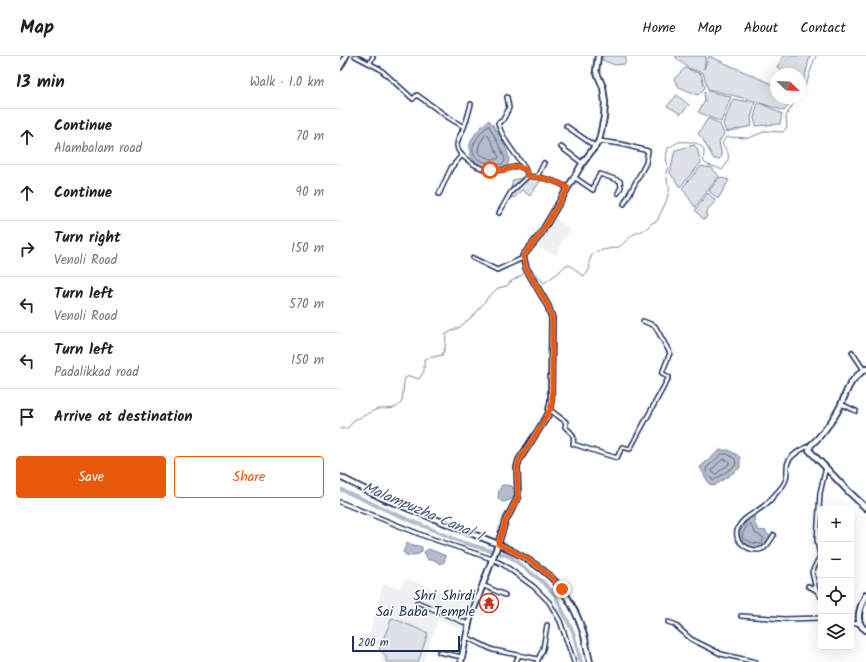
<!DOCTYPE html>
<html lang="en">
<head>
<meta charset="utf-8">
<style>
	body { margin:0; font-family:Kalam,sans-serif; background:#f2f2f2; color:#202124 }
	.controls { position:absolute; right:12px; bottom:12px; display:grid; overflow:hidden; border-radius:4px; box-shadow:0 4px 16px #0002 }
	.controls button { width:36px; height:36px; display:grid; place-items:center; padding:0; border:0; border-bottom:1px solid #e0e0e0; background:#fff; color:#202124; font:20px sans-serif }
	.compass { position:absolute; left:430px; top:12px; width:36px; height:36px; border-radius:50%; background:#fff; box-shadow:0 4px 16px #0002; rotate:113deg }
	.scale { position:absolute; left:12px; bottom:10px; width:108px; box-sizing:border-box; padding-left:4px; border:2px solid #1b2f5e; border-top:0; font-size:11px; line-height:14px; white-space:nowrap; color:#1b2f5e; -webkit-text-stroke:3px #fff; paint-order:stroke }
	.stop { position:absolute; width:12px; height:12px; margin:-9px; border:3px solid #ea580c; border-radius:50%; background:#fff }
	.stop.end { background:#ea580c; border-color:#fff; box-shadow:0 1px 4px #0008 }
	.list { margin:0; padding:0; list-style:none }
	h2 { display:flex; justify-content:space-between; align-items:center; height:52px; margin:0; padding:0 16px; font-size:17px }
	h2 small { font-size:13px; font-weight:400; color:#757577 }
	.list li { display:grid; grid-template-columns:26px 1fr auto; gap:12px; align-items:center; box-sizing:border-box; height:56px; padding:0 16px; border-top:1px solid #e0e0e0 }
	.list b { display:block; font-size:15px; white-space:nowrap }
	.list p { margin:0; font-size:13px; white-space:nowrap; color:#757577 }
	.list em { font-size:13px; font-style:normal; color:#757577 }
	.actions { display:flex; gap:8px; padding:12px 16px }
	.actions a { flex:1; padding:9px 0; border:1px solid #ea580c; border-radius:4px; text-align:center; font-size:14px; color:#ea580c }
	.actions .main { background:#ea580c; color:#fff }
	.icon { flex:none; width:22px; height:22px; fill:none; stroke:currentColor; stroke-width:2; stroke-linecap:round; stroke-linejoin:round }
	.map { position:relative; flex:none; width:526px; height:606px; overflow:hidden }
	header { display:flex; align-items:center; gap:24px; box-sizing:border-box; height:56px; padding:0 20px; background:#fff; border-bottom:1px solid #e0e0e0 }
	header strong { font-size:19px }
	nav { display:flex; gap:22px; margin-inline-start:auto; font-size:14px }
	main { display:flex }
	aside { flex:1; background:#fff }
	.map>svg:first-child { display:block }
</style>
</head>
<body>
<header>
<strong>Map</strong>
<nav><a>Home</a><a>Map</a><a>About</a><a>Contact</a></nav>
</header>
<main>
<aside>
<h2>13 min<small>Walk · 1.0 km</small></h2>
<ul class="list">
<li><svg class="icon" aria-label="ahead" viewBox="0 0 24 24"><path d="M12 20V5M6 11l6-6 6 6"/></svg><div><b>Continue</b><p>Alambalam road</p></div><em>70 m</em></li>
<li><svg class="icon" aria-label="ahead" viewBox="0 0 24 24"><path d="M12 20V5M6 11l6-6 6 6"/></svg><div><b>Continue</b></div><em>90 m</em></li>
<li><svg class="icon" aria-label="right" viewBox="0 0 24 24"><path d="M7 20v-9h11M14 6l5 5-5 5"/></svg><div><b>Turn right</b><p>Venoli Road</p></div><em>150 m</em></li>
<li><svg class="icon" aria-label="left" viewBox="0 0 24 24"><path d="M17 20v-9H6M10 6l-5 5 5 5"/></svg><div><b>Turn left</b><p>Venoli Road</p></div><em>570 m</em></li>
<li><svg class="icon" aria-label="left" viewBox="0 0 24 24"><path d="M17 20v-9H6M10 6l-5 5 5 5"/></svg><div><b>Turn left</b><p>Padalikkad road</p></div><em>150 m</em></li>
<li><svg class="icon" aria-label="arrive" viewBox="0 0 24 24"><path d="M6 21V4h12l-3 4 3 4H6"/></svg><div><b>Arrive at destination</b></div></li>
</ul>
<div class="actions"><a class="main">Save</a><a>Share</a></div>
</aside>
<div class="map">
<svg width="526" height="606" viewBox="0 0 526 606">
	<rect width="100%" height="100%" fill="#fff"/>
	<filter id="ink" filterUnits="userSpaceOnUse"><feTurbulence type="fractalNoise" baseFrequency=".025" numOctaves="2"/><feDisplacementMap in="SourceGraphic" scale="8" xChannelSelector="R" yChannelSelector="G"/><feConvolveMatrix kernelMatrix="1 2 1 2 8 2 1 2 1" color-interpolation-filters="sRGB"/></filter>
	<g filter="url(#ink)">
		<g fill="#eff0f4">
			<path d="M212 160 231 173 221 187 216 199 194 190 206 173Z"/>
			<path d="M66 523 132 546 123 573 98 564 83 606H40L42 600 37 591 27 586 43 528 59 532Z"/>
		</g>
		<g fill="#dee1e7" stroke="#7c88a2">
			<path d="M262 0H286L285 8 275 9 262 4Z"/>
			<path d="M336 0H366L364 13 369 0 436 30V42H454L444 55 420 47 442 58 440 68 416 70 414 62 418 46 368 33 363 17 348 12 336 2Z"/>
			<path d="M443 0H470L463 28 460 27V18H447L437 11Z"/>
			<path d="M345 12 361 18 365 32 358 39 339 31 334 23Z"/>
			<path d="M369 35 391 41 381 66 358 56 365 45 364 36Z"/>
			<path d="M337 39 349 49 341 58 327 50Z"/>
			<path d="M393 43 415 47 411 62 412 70 386 76 383 68Z"/>
			<path d="M368 62 380 68 384 78 379 86 382 100 379 103H374L362 82 358 78Z"/>
			<path d="M354 89 357 92 361 107 340 131 330 117 335 94Z"/>
			<path d="M361 110 372 112 379 120 355 151 342 132Z"/>
			<path d="M186 121 201 124 190 140 182 134 174 142 169 140 173 124Z"/>
			<path d="M380 121 389 124 378 143 369 135Z"/>
			<path d="M368 137 376 145 368 153 366 162 363 163 355 154Z"/>
			<path d="M52 562 88 577 78 606H46V600L39 593Z"/>
		</g>
		<g fill="#b5bbca" stroke="#77839f">
			<path d="M149 64C156 72 167 91 169 102 169 106 168 109 167 112 126 115 116 90 149 64Z"/>
			<path d="M380 394H389L400 401V412L374 430 369 428 360 411Z"/>
			<path d="M162 429C169 429 173 429 176 436 173 443 170 445 162 446L158 442 159 434Z"/>
			<path d="M411 459 414 460 415 468 418 474 426 475V477L430 480 429 483 422 493 412 491 398 485 399 477Z"/>
			<path d="M67 487 82 491V495L79 498 73 499 71 500 66 499 63 496Z"/>
			<path d="M89 493 106 500 104 506 100 508 94 504H88L84 496Z"/>
		</g>
		<g fill="none" stroke-linecap="round" stroke-linejoin="round">
			<g stroke="#596789" stroke-width="1">
				<path d="M149 70 162 95 165 104 163 108C155 109 134 106 133 96 132 90 135 85 138 81 141 76 144 72 149 70Z"/>
				<path d="M146 78 148 79 159 101 158 103C151 104 143 101 138 96L139 89Z"/>
				<path d="M382 398H388L395 403 396 409 373 425 367 417 366 413Z"/>
				<path d="M383 403 389 405V408L376 418 373 417 372 414Z"/>
				<path d="M410 468 415 477 424 482 421 488 413 487 402 482C402 477 406 470 410 468Z"/>
			</g>
			<g stroke="#77839f" stroke-width="1">
				<path d="M460 38C470 24 469 15 476 0"/>
				<path d="M190 214 191 213 204 227 218 217 226 209C235 209 235 217 245 220L250 212 249 206 252 199 257 195 279 191 294 178 306 173 312 167 317 165 326 146 330 131 328 129 326 117 328 111 326 100 328 92C332 90 336 87 339 86 346 85 359 86 363 92 366 97 361 104 365 107 369 111 377 110 382 114 390 104 391 98 382 88L386 81 409 82 426 75 443 76 447 71 446 60 457 42"/>
				<path d="M0 373 8 372 15 363C21 363 30 355 38 353 45 352 55 355 61 347 63 345 63 328 65 322L70 320 79 323 84 315V303L102 299 105 292 106 278 120 271 136 257 149 240 158 232 167 230 170 226 187 216"/>
			</g>
			<path stroke="#b5bbca" stroke-width="4" d="M0 433 53 457 124 487 169 500 203 526 215 539 233 576 241 606"/>
			<g stroke="#1b2f5e" stroke-width="6">
				<g id="street">
					<path d="M15 0 40 13 73 43 77 39 109 62 124 71"/>
					<path d="M30 7 33 0"/>
					<path d="M167 41 169 52 163 64 158 67C163 84 173 95 183 109 185 112 187 117 188 120 204 121 215 124 228 132"/>
					<path d="M131 48C129 56 127 64 124 71 122 77 117 83 117 89 117 94 121 99 125 102 142 117 157 117 177 110L185 113"/>
					<path d="M226 70 256 91"/>
					<path d="M259 85 281 88 308 95 306 107 284 148"/>
					<path d="M221 91 242 107"/>
					<path d="M197 121 204 107"/>
					<path d="M234 121 253 134 255 126 260 118 280 125 281 131 278 137"/>
					<path d="M99 138 111 112 122 99"/>
					<path d="M159 157 171 136 188 120"/>
					<path d="M133 202 157 214 183 202"/>
					<path d="M512 296 524 314"/>
					<path d="M501 348 516 355"/>
					<path d="M210 354 226 366 225 371C232 377 235 379 233 388L277 402 282 391 290 393 329 321 322 317 330 297 315 270 303 265"/>
					<path d="M0 446 87 481 152 503 164 509 194 531 209 546 220 565 234 606"/>
					<path d="M434 479C431 483 427 492 422 493 412 497 394 487 397 475 400 462 416 457 425 449 431 444 435 438 440 433 447 425 447 421 447 411 447 400 462 393 471 389"/>
					<path d="M142 529 165 539"/>
					<path d="M468 530 476 534"/>
					<path d="M481 541 476 534 472 516 480 500 477 484 480 437 486 411"/>
					<path d="M77 546 128 568"/>
					<path d="M401 560 444 563 481 562"/>
					<path d="M328 566 334 568 351 583 381 598 416 606"/>
					<path d="M511 568 520 567"/>
					<path d="M126 581 153 594 198 603"/>
					<path d="M99 596 122 601"/>
					<path d="M176 606 179 599"/>
					<path d="M197 606 203 593 207 569"/>
				</g>
			</g>
			<g stroke="#1b2f5e" stroke-width="8">
				<g id="secondary">
					<path d="M0 11 6 0"/>
					<path d="M526 313C504 327 508 339 496 358 490 368 479 382 471 389L469 394 508 435 526 452"/>
					<path d="M0 421 42 442 158 488C201 508 226 526 242 573 246 583 247 595 250 606"/>
					<path d="M526 539C520 550 513 566 526 574"/>
					<path d="M121 606 130 563 158 488 165 466 178 441 177 411 179 404 208 359 211 345 212 262 208 250 186 212 183 200 200 179 242 108 259 85 264 61 265 46 263 31 256 15 258 0"/>
				</g>
			</g>
			<use href="#street" stroke="#fff" stroke-width="3"/>
			<use href="#secondary" stroke="#fff" stroke-width="4.5"/>
		</g>
	</g>
	<g fill="none" stroke-linecap="round" stroke-linejoin="round" filter="url(#ink)">
		<path stroke="#ea580c" stroke-width="5" d="M150 114H165L177 110 185 113 188 120C204 122 215 124 228 132L200 179 183 200 186 212 208 250 212 262V345L210 354 196 378 179 404 177 411 178 441 165 466 158 488C184 500 204 511 222 533"/>
	</g>
	<defs>
		<g id="temple-ring" transform="scale(1)"><circle r="9.5" fill="#fff" stroke="#c8321e" stroke-width="1.5"/><path d="M0-6L5-2H3V0L6.5 2.5H4V6H1.5V3h-3V6H-4V2.5H-6.5L-3 0V-2H-5Z" fill="#c8321e"/></g>
	</defs>
	<g fill-rule="evenodd">
		<use href="#temple-ring" x="149" y="547"/>
	</g>
	<g text-anchor="middle" stroke-width="3" stroke-linejoin="round" paint-order="stroke">
		<g font-size="14" fill="#1b2f5e" stroke="#fff" text-anchor="end">
			<text x="135" y="544">Shri Shirdi<tspan x="135" dy="16">Sai Baba Temple</tspan></text>
		</g>
		<g font-size="15" font-style="italic" fill="#49597e" stroke="#fff">
			<text transform="translate(83 455) rotate(23)" y="5">Malampuzha Canal 1</text>
		</g>
	</g>
</svg>
<div class="controls">
<button>+</button>
<button>−</button>
<button><svg class="icon" aria-label="locate" viewBox="0 0 24 24"><circle cx="12" cy="12" r="6"/><path d="M12 2v4M12 18v4M2 12h4M18 12h4"/></svg></button>
<button><svg class="icon" aria-label="layers" viewBox="0 0 24 24"><path d="M12 4l9 5-9 5-9-5zM3 14l9 5 9-5"/></svg></button>
</div>
<svg class="compass" viewBox="-18 -18 36 36"><path d="M0-13l5 13h-10z" fill="#e53935"/><path d="M0 13l5-13h-10z" fill="#757577"/></svg>
<div class="scale">200 m</div>
<div class="stop" style="left:150px;top:114px"></div>
<div class="stop end" style="left:222px;top:533px"></div>
</div>
</main>
</body>
</html>
